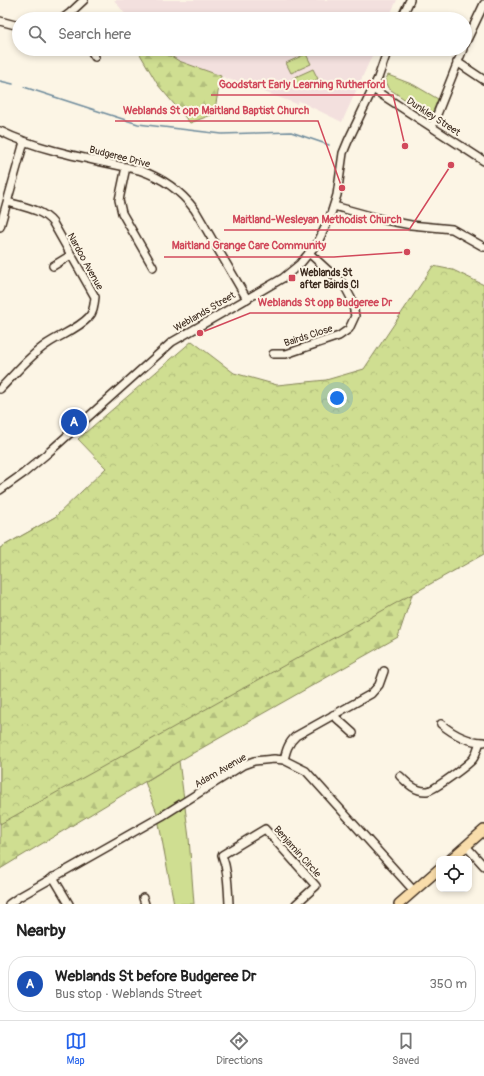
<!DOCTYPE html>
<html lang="en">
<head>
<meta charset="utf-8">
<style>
	body { margin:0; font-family:Pangolin,sans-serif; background:#f2f2f2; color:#222 }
	.controls { position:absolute; right:12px; bottom:12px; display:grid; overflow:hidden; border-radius:8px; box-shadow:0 2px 6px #0003 }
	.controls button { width:36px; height:36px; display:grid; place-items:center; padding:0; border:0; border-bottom:1px solid #e0e0e0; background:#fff; color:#222; font:20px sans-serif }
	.you { position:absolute; left:337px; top:398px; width:14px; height:14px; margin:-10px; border:3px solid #fff; border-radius:50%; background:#1a73e8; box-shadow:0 0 0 6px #1a73e833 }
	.badge { display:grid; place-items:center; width:26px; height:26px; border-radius:50%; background:#2563eb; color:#fff; font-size:13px; font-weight:700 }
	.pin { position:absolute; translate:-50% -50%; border:2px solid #fff; box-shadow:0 1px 4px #0006 }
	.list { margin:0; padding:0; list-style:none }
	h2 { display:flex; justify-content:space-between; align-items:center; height:52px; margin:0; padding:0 16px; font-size:17px }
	h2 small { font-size:13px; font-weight:400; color:#767676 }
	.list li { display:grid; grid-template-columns:26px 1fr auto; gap:12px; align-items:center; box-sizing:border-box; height:56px; margin:0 8px 8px; padding:0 8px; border:1px solid #e0e0e0; border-radius:16px }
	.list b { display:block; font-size:15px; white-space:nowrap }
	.list p { margin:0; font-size:13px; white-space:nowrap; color:#767676 }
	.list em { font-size:13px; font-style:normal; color:#767676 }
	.icon { flex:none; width:22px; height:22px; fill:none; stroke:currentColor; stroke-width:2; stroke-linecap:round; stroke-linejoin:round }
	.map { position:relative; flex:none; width:484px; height:904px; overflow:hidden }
	.search { position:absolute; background:#fff; box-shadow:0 2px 6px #0003; left:12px; right:12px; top:12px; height:44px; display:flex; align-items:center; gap:10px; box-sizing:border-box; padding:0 14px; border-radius:22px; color:#767676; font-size:15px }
	.sheet { height:116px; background:#fff }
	nav { display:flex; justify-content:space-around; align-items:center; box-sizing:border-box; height:56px; border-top:1px solid #e0e0e0; background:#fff; font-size:11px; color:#767676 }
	nav a { display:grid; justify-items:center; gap:2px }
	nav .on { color:#2563eb }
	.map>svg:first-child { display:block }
</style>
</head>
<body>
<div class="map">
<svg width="484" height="904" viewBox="0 0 484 904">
	<defs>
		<pattern id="forest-firs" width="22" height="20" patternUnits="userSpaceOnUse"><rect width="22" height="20" fill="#cfde91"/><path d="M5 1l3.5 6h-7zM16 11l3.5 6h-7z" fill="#b3bf7d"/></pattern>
		<pattern id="park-crowns" width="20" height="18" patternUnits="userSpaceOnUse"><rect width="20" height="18" fill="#cfde91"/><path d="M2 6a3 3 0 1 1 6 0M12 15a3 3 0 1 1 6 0" fill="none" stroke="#b3bf7d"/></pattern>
	</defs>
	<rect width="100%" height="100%" fill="#fcf5e5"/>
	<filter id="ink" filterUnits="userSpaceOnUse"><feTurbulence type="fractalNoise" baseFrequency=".025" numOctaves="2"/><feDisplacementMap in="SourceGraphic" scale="8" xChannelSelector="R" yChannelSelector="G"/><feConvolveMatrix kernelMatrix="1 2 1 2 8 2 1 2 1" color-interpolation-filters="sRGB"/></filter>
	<g filter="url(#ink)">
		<g fill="#f3e0de">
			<path d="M114 0H397L388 19H129Z"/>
			<path d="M160 49H375L342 122 299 101 297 104 179 61Z"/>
		</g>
		<g fill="#cfde91" stroke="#858458">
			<path d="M306 54 311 64 291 73 286 63Z"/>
			<path d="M313 69 318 79 298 88 293 78Z"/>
			<path d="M388 75 414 85 438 99 432 114 428 115 388 88 385 81Z"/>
			<path d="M179 761 189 838 194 904H174L157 813 145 782Z"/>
		</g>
		<g fill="url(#forest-firs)" stroke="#858458">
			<path d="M137 49H160L179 61 221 76 214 114 190 123 158 85Z"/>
			<path d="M55 517 407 594 412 595 398 637 179 761 0 869V548Z"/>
		</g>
		<path fill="url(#park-crowns)" stroke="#858458" d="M433 266 453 270 484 285V554L0 824V548L55 517 106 468 78 439 192 341 234 373 277 385 326 380 364 369Z"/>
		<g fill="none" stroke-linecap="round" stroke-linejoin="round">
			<g stroke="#6e8b9c" stroke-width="1.5">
				<path d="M0 81 13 84"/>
				<path d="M24 87 138 124 222 134 291 132 329 145"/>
			</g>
			<g stroke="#3b2a1e" stroke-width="10">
				<g id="minor">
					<path d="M62 19 70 13 84 0"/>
					<path d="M401 19 410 0"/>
					<path d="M0 21 19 26"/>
					<path d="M465 44 484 4"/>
					<path d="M90 49 95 57"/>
					<path d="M457 62 484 80"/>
					<path d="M373 89 484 161"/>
					<path d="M432 127 463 49"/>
					<path d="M0 131C40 151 95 160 139 170 163 178 180 190 195 210L247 299"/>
					<path d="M126 167 119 200 122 213 153 267"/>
					<path d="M334 206 385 220 411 225 452 229 484 247"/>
					<path d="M0 227 24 142"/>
					<path d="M53 266 71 255"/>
					<path d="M273 354H286L339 336 349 329 355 316 352 300 344 285 309 253"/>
					<path d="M0 389C15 374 29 356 47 344 60 335 78 329 89 317 94 312 94 304 95 297L53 223C42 209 24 207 8 202"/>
					<path d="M0 490 24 473 49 452 172 342 283 278 300 264 318 242 330 217 337 195 343 153 348 141 378 78 388 49"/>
					<path d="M333 715 353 733"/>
					<path d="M441 724C453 734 467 742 484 742"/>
					<path d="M284 760C286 751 288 743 296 736L371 694 379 685 384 671"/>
					<path d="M400 776C407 783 416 792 427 791 433 791 468 765 473 759 476 755 478 747 480 742"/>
					<path d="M466 846 484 866"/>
					<path d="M53 877 69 904"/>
					<path d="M143 898 145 904"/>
					<path d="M9 904 19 897 162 816 243 765 254 761 274 759 284 760 306 771 414 891"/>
					<path d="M229 904C228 887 228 871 222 855L265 829 316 886 296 904"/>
				</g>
			</g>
			<g stroke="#3b2a1e" stroke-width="12">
				<g id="major">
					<path d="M451 859 484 830"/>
					<path d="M399 904 439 869"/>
				</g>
			</g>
			<use href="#minor" stroke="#fcf5e5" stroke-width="7"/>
			<use href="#major" stroke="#f9ddab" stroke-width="9"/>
		</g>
	</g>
	<rect fill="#d1495b" stroke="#fcf5e5" stroke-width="1.5" x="288" y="274" width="8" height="8" rx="2"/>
	<g text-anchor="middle" stroke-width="4" stroke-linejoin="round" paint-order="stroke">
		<g font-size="10" fill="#3b2a1e" stroke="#fcf5e5">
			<text transform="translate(434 116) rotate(33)" y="4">Dunkley Street</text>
			<text transform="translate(120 156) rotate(14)" y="4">Budgeree Drive</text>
			<text transform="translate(86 261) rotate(61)" y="4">Nardoo Avenue</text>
			<text transform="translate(204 311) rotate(-30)" y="4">Weblands Street</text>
			<text transform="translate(308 335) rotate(-18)" y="4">Bairds Close</text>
			<text transform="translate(220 770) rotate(-30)" y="4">Adam Avenue</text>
			<text transform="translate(298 851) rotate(48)" y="4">Benjamin Circle</text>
		</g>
		<g font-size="10" font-weight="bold" fill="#3b2a1e" stroke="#fcf5e5" text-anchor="start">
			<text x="300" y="276">Weblands St<tspan x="300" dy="12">after Bairds Cl</tspan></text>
		</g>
	</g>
	<path fill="none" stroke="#d1495b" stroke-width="1.5" d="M405 146L393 95H211M342 188L318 121H115M451 165L409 230H224M407 252L334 257H164M200 333L250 313H400"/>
	<g fill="#d1495b" stroke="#fcf5e5" stroke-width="1.5">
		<circle cx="405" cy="146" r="4"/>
		<circle cx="342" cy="188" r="4"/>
		<circle cx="451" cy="165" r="4"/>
		<circle cx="407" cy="252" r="4"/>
		<circle cx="200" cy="333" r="4"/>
	</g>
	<g font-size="11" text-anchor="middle" font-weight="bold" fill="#d1495b" stroke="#fcf5e5" stroke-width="4" stroke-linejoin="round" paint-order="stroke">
		<text x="302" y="88">Goodstart Early Learning Rutherford</text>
		<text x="216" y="114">Weblands St opp Maitland Baptist Church</text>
		<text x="317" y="223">Maitland-Wesleyan Methodist Church</text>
		<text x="249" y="249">Maitland Grange Care Community</text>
		<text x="325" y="306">Weblands St opp Budgeree Dr</text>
	</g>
</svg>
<div class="controls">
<button><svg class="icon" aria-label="locate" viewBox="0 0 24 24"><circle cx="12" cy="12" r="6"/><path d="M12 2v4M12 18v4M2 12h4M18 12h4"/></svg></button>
</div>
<div class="you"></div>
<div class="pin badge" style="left:74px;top:422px;background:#1a4fb4">A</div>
<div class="search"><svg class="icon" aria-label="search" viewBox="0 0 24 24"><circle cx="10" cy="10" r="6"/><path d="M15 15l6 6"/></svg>Search here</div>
</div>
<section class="sheet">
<h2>Nearby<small></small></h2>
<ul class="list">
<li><span class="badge" style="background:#1a4fb4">A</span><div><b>Weblands St before Budgeree Dr</b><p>Bus stop · Weblands Street</p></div><em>350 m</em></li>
</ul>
</section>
<nav>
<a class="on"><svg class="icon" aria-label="map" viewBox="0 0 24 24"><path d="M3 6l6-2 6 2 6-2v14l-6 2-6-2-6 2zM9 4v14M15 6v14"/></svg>Map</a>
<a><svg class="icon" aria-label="directions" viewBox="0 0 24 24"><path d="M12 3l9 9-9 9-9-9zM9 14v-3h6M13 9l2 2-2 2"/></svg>Directions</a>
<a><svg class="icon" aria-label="saved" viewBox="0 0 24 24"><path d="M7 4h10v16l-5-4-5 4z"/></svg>Saved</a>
</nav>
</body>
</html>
